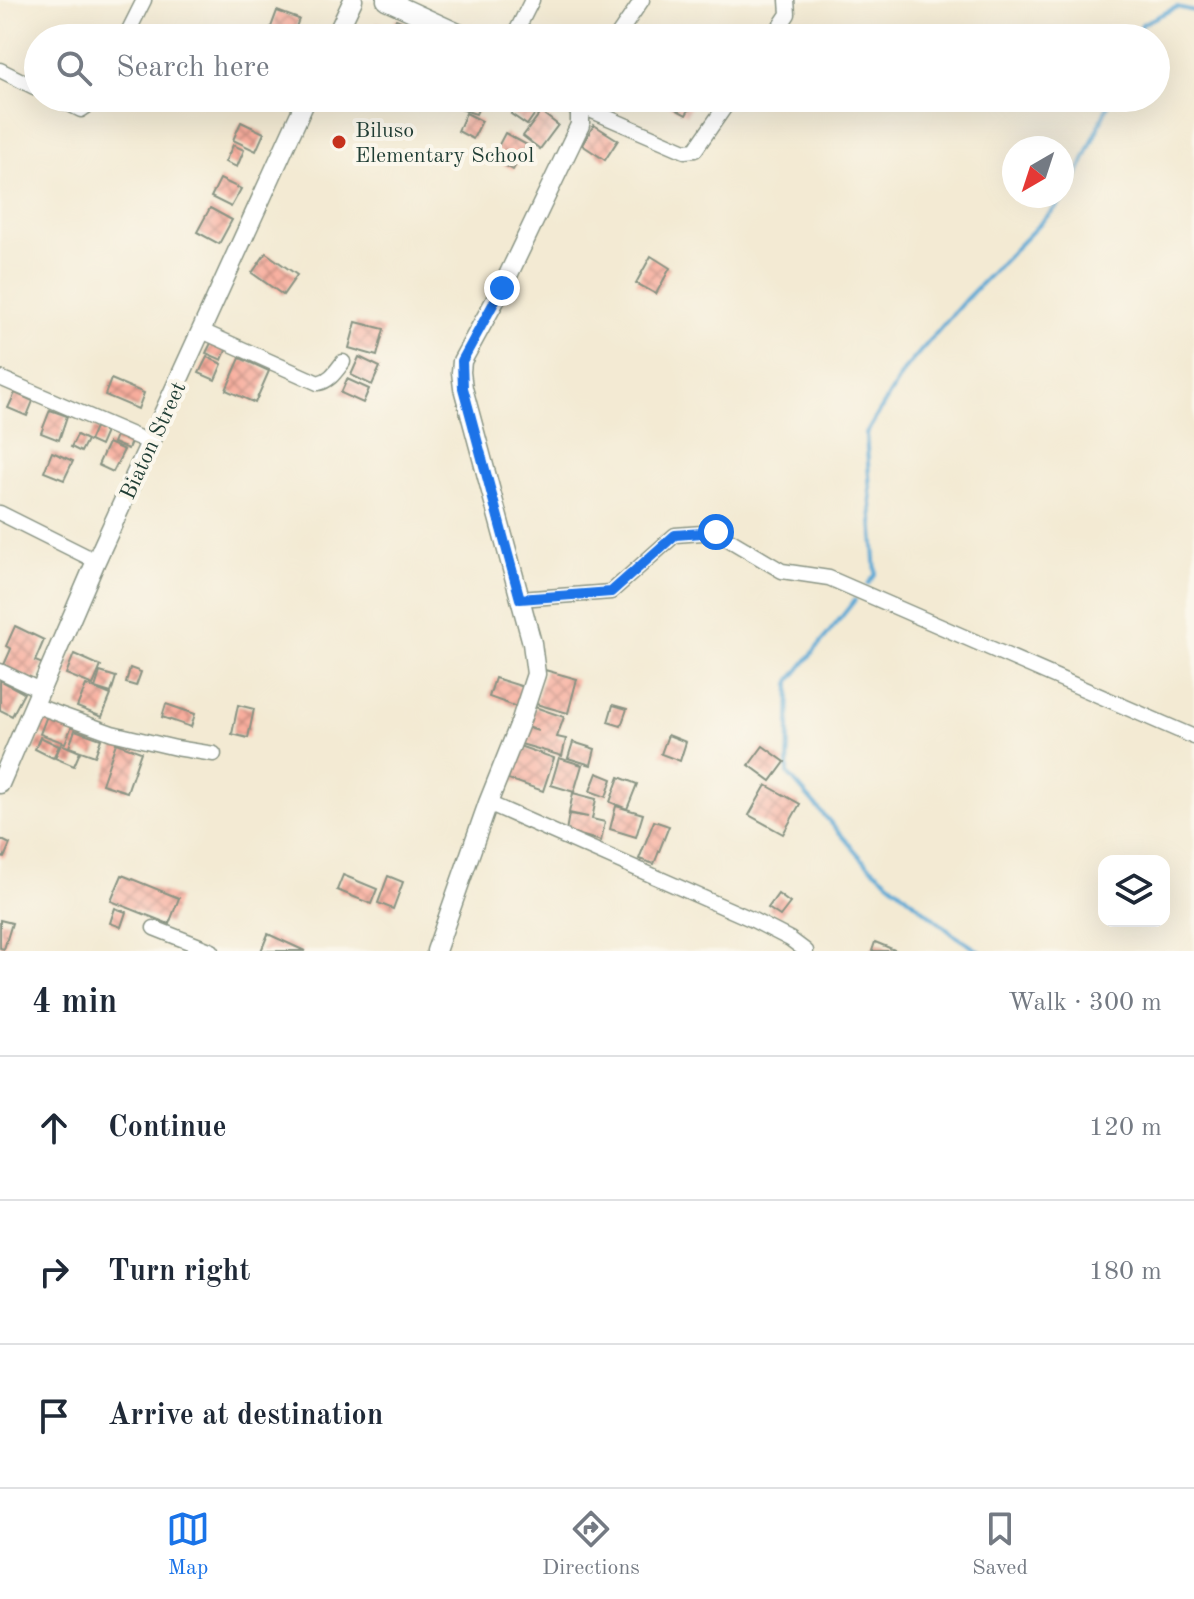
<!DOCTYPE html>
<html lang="en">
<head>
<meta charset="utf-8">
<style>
	body { margin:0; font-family:"Old Standard TT",serif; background:#f2f2f3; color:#1f2937 }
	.controls { position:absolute; right:24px; bottom:24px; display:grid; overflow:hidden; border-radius:16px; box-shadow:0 8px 32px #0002 }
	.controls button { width:72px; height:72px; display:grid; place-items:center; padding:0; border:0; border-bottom:2px solid #e0e1e3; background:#fff; color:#1f2937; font:40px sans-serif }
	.compass { position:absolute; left:1002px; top:136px; width:72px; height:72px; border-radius:50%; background:#fff; box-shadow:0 8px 32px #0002; rotate:219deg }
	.stop { position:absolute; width:24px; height:24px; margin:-18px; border:6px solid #1a73e8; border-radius:50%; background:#fff }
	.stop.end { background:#1a73e8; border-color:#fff; box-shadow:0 2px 8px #0008 }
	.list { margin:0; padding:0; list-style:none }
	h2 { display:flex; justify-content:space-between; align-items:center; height:104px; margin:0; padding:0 32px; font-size:34px }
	h2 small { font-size:26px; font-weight:400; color:#747a83 }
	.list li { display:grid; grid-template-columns:52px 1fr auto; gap:24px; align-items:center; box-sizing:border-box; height:144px; padding:0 32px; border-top:2px solid #e0e1e3 }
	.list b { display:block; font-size:30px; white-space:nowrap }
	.list em { font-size:26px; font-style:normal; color:#747a83 }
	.icon { flex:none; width:44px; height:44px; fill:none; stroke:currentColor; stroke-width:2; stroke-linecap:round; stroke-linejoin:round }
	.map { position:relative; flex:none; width:1194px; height:951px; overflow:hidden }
	.search { position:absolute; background:#fff; box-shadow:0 8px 32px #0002; left:24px; right:24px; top:24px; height:88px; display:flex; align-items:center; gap:20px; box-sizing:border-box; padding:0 28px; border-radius:44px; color:#747a83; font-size:30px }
	.sheet { height:536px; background:#fff }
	nav { display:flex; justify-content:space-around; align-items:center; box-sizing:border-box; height:112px; border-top:2px solid #e0e1e3; background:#fff; font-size:22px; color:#747a83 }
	nav a { display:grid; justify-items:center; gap:4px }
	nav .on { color:#1a73e8 }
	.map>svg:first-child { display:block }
</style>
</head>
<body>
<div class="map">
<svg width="1194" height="951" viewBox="0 0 1194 951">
	<defs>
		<pattern id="building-cross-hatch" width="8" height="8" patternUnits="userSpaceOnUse" patternTransform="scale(2)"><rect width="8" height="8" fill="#f8ad9d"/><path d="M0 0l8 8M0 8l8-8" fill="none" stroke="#c88e81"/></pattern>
	</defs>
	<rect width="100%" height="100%" fill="#fbf7ec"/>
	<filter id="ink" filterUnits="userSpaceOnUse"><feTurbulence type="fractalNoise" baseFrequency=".0125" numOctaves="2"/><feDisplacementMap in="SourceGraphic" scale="16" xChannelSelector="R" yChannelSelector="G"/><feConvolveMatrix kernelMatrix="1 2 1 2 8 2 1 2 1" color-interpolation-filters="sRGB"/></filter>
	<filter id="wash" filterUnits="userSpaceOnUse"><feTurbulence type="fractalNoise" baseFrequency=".006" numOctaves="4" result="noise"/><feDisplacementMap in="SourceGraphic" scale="32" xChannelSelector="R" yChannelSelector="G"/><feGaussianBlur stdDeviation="1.8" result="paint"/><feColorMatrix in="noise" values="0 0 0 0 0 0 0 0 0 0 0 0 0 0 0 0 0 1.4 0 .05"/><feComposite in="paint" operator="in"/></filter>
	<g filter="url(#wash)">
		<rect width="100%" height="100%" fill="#f3ead3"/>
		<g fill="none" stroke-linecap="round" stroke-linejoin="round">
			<g stroke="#5ba8d4" stroke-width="4">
				<path d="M1136 38 1142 24 1177 7 1194 11"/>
				<path d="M868 584 876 574 866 434 905 369 965 300 1070 193 1111 98"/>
				<path d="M855 600 790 681 788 774 865 862 954 935 979 951"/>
			</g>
		</g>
		<g id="blocks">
			<g fill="url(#building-cross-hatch)">
				<path d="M277 11 299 19 292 38H267Z"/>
				<path d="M412 18 436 29 432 38H403Z"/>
				<path d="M396 19 406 23 400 36 390 33Z"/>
				<path d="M377 22 388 25 385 34 375 30Z"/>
				<path d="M431 98H483L476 114 445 104Z"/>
				<path d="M522 98H546L527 125 511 114Z"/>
				<path d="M670 98H696L686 115 666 104Z"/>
				<path d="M541 112 558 125 540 149 523 136Z"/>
				<path d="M466 113 482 121 473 139 458 131Z"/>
				<path d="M241 122 264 133 256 151 233 140Z"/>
				<path d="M594 125 618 140 605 160 582 145Z"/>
				<path d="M505 133 527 145 513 170 492 158Z"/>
				<path d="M233 145 244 150 237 167 225 162Z"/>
				<path d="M220 179 241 189 231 207 211 197Z"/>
				<path d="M210 208 232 220 219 244 197 232Z"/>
				<path d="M266 253 297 275 283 295 252 273Z"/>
				<path d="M651 256 670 268 656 294 636 283Z"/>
				<path d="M356 322 384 329 377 356 349 348Z"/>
				<path d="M212 341 227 348 222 360 206 353Z"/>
				<path d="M207 357 222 364 215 380 199 373Z"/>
				<path d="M359 357 380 367 372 385 351 375Z"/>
				<path d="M240 358 269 371 255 403 226 390Z"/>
				<path d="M111 379 144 393 138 409 105 395Z"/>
				<path d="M347 379 369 389 363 403 341 393Z"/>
				<path d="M15 393 33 401 27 416 8 408Z"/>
				<path d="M50 410 67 416 59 440 41 433Z"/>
				<path d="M95 427 106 432 100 446 89 441Z"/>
				<path d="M117 433 132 439 128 449 113 443Z"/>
				<path d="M77 435 87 440 81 452 71 447Z"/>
				<path d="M108 443 124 450 113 472 98 465Z"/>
				<path d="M52 452 73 461 64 480 44 472Z"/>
				<path d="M15 626 44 640 35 661 43 664 35 681 3 667 11 649 6 646Z"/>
				<path d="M74 654 101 666 93 685 66 674Z"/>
				<path d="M130 668 141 672 136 686 126 683Z"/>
				<path d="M545 670 577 679 568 713 536 704Z"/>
				<path d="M100 672 116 677 111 693 95 688Z"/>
				<path d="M495 678 527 688 520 708 489 697Z"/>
				<path d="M0 680 24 693 12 716 0 710Z"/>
				<path d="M86 685 111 695 102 717 77 707Z"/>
				<path d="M166 704 195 714 191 727 162 717Z"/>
				<path d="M238 705 254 709 248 738 232 734Z"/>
				<path d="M613 705 627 709 621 726 608 722Z"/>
				<path d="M535 707 564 717 557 737 566 739 562 756 521 744 526 727 538 731 528 727Z"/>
				<path d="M48 713 73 723 65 743 40 734Z"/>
				<path d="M75 730 101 739 95 756 69 747Z"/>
				<path d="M668 735 686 742 680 761 661 754Z"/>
				<path d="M40 737 59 746 53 758 35 749Z"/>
				<path d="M573 742 595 749 591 765 568 758Z"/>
				<path d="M116 743 141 752 127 792 102 784Z"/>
				<path d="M61 744 80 752 74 766 55 758Z"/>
				<path d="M519 746 554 758 543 791 508 779Z"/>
				<path d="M763 746 785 762 771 781 749 765Z"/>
				<path d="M559 758 582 765 574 792 551 785Z"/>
				<path d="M597 773 612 779 606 797 590 791Z"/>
				<path d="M619 777 637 784 627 809 610 802Z"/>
				<path d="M766 785 800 804 783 834 749 815Z"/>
				<path d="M573 793 596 799 592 819 605 822 601 841 566 831 569 814 588 817 569 813Z"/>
				<path d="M616 806 643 814 636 837 610 829Z"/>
				<path d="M654 821 669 826 654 864 639 859Z"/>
				<path d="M0 839 10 844 4 858 0 856Z"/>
				<path d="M122 875 179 898 169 924 111 901Z"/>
				<path d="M343 875 377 889 371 904 337 890Z"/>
				<path d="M388 876 403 882 393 909 378 903Z"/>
				<path d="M778 894 790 903 780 916 768 908Z"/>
				<path d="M115 908 126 912 121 927 110 923Z"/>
				<path d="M0 920 12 923 4 949 0 948Z"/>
				<path d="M268 934 305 951H261Z"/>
				<path d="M875 942 897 951H872Z"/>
			</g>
		</g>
	</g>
	<g filter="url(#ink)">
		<use href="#blocks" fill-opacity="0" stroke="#899484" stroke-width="2"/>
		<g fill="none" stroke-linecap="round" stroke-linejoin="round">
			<g stroke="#899484" stroke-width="17">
				<g id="minor">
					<path d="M125 38 144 0"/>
					<path d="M513 38 532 0"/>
					<path d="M616 38 642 0"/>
					<path d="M772 38 788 14 787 0"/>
					<path d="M0 70 38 89"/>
					<path d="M57 98 81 110 93 102 95 98"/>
					<path d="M580 111 590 110 685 151 695 150 731 98"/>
					<path d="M202 331 318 383C330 381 336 371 343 362"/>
					<path d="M0 378 151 443"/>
					<path d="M0 513 96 561"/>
					<path d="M520 599 611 592 675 535 716 532 782 571 829 578 1194 737"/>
					<path d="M0 671 40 690"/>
					<path d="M34 705 112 733 176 748 214 754"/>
					<path d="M488 803 751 919 790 939 806 951"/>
					<path d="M154 928 212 951"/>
				</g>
			</g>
			<g stroke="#899484" stroke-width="21">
				<g id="tertiary">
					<path d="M386 0 469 38"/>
					<path d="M335 38 353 0"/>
					<path d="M0 784 96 561 307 98"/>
					<path d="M436 951 488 803 520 723 536 674 532 643 463 388 461 372 462 361 502 288 580 125V111L567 98"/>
				</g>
			</g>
			<use href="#minor" stroke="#fff" stroke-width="14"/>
			<use href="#tertiary" stroke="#fff" stroke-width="18"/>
		</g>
	</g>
	<g fill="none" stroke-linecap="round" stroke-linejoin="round" filter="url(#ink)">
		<path stroke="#1a73e8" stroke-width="10" d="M502 288 462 361 463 388 520 599 611 592 675 535 716 532"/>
	</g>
	<circle fill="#c8321e" stroke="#fbf7ec" stroke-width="3" cx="339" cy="142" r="8"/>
	<g text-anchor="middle" stroke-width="8" stroke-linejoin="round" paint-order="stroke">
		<g font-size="22" fill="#1f3d34" stroke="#fbf7ec" text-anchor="start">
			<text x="355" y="137">Biluso<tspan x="355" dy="25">Elementary School</tspan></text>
		</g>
		<g font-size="22" fill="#1f3d34" stroke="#fbf7ec">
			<text transform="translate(152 440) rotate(-65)" y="8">Biaton Street</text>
		</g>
	</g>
</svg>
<div class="controls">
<button><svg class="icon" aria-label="layers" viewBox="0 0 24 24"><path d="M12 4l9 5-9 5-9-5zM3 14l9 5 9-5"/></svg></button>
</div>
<svg class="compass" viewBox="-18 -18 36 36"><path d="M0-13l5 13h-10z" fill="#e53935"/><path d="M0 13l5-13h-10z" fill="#747a83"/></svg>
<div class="stop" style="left:716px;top:532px"></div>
<div class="stop end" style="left:502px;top:288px"></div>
<div class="search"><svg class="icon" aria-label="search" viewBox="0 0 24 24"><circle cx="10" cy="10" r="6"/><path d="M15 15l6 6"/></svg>Search here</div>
</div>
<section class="sheet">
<h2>4 min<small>Walk · 300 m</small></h2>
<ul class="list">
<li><svg class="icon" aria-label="ahead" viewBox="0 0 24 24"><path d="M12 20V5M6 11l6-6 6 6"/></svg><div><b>Continue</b></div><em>120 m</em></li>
<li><svg class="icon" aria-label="right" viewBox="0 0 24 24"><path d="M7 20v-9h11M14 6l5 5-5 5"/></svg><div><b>Turn right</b></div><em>180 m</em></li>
<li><svg class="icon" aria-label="arrive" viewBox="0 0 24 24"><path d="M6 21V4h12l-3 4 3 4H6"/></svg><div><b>Arrive at destination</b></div></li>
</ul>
</section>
<nav>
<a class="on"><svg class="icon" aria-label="map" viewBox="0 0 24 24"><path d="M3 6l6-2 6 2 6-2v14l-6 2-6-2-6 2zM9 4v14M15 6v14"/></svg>Map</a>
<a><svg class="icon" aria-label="directions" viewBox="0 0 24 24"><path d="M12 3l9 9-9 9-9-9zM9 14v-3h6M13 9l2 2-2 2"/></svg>Directions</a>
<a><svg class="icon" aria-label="saved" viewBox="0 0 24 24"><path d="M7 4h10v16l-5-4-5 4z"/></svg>Saved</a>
</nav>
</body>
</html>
